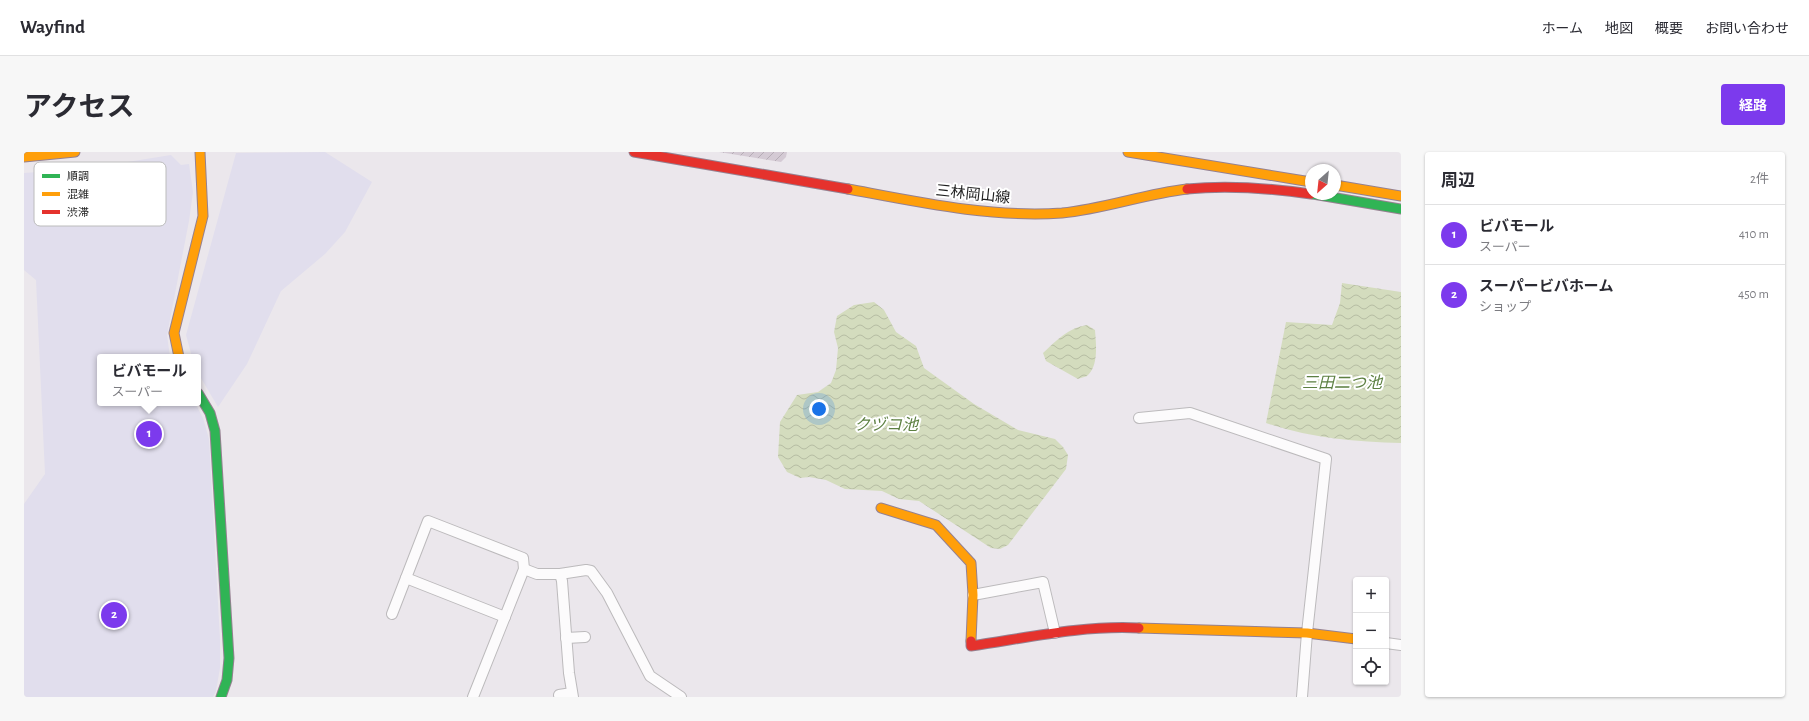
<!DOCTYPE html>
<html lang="ja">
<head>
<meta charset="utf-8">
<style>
	body { margin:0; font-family:"Alegreya Sans","Noto Sans JP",sans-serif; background:#f7f7f7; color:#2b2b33 }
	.controls { position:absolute; right:12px; bottom:12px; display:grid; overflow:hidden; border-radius:4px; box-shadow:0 1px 3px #0004 }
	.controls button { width:36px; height:36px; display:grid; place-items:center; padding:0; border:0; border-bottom:1px solid #e1e1e2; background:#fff; color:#2b2b33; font:20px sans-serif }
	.compass { position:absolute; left:1281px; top:12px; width:36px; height:36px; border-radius:50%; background:#fff; box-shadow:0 1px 3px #0004; rotate:207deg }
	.you { position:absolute; left:795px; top:257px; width:14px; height:14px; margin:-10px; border:3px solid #fff; border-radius:50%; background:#1a73e8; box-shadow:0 0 0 6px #1a73e833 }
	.badge { display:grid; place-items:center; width:26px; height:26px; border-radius:50%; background:#7c3aed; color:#fff; font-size:13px; font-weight:700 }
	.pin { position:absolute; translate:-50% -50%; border:2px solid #fff; box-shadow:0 1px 4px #0006 }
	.popup { position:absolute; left:73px; top:202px; width:104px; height:52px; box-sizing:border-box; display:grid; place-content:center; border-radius:4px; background:#fff; filter:drop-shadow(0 1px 3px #0005); font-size:13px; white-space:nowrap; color:#7c7c81 }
	.popup b { font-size:15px; color:#2b2b33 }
	.popup::after { content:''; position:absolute; left:50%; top:100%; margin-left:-8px; border:8px solid transparent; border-top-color:#fff }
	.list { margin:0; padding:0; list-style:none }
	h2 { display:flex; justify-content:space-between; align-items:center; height:52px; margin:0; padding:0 16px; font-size:17px }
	h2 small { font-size:13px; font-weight:400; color:#7c7c81 }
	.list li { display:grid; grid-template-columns:26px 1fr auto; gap:12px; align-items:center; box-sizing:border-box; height:60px; padding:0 16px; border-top:1px solid #e1e1e2 }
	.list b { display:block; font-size:15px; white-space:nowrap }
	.list p { margin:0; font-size:13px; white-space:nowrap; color:#7c7c81 }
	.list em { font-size:13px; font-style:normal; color:#7c7c81 }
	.icon { flex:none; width:22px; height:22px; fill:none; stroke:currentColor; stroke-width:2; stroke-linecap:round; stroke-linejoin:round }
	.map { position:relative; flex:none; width:1377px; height:545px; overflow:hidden; border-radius:4px }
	header { display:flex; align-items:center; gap:24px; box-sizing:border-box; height:56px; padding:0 20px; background:#fff; border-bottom:1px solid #e1e1e2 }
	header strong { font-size:19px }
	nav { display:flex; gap:22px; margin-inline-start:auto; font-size:14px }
	.intro { display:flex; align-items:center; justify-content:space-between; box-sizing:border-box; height:96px; padding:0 24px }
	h1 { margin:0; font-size:28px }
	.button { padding:10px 18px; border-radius:4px; background:#7c3aed; color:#fff; font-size:14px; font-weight:700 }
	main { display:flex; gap:24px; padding:0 24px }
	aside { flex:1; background:#fff; border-radius:4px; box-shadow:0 1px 3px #0004 }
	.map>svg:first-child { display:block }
</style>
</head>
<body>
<header>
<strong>Wayfind</strong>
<nav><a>ホーム</a><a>地図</a><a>概要</a><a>お問い合わせ</a></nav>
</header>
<div class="intro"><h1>アクセス</h1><a class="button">経路</a></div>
<main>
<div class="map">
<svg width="1377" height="545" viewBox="0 0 1377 545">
	<defs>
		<pattern id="construction-furrows" width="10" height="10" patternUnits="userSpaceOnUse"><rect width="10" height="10" fill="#d4cad4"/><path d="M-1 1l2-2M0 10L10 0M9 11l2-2" fill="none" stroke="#b6adb6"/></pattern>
		<pattern id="water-waves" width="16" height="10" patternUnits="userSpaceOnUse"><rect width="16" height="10" fill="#d4dcbe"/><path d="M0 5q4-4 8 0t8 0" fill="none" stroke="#b6bca3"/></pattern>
	</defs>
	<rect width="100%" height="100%" fill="#ebe7ec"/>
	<g fill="#e1deed">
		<path d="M301 0 348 30 321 80 301 102 257 139 223 212 194 255 174 221V205H168L162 183 212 1Z"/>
		<path d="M147 3 157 13 165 12 169 40 165 69 143 183 146 205H76V251H171L179 266 185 287 196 487V516L192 539 189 545H0V352L21 322 12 128 0 118V21L66 16Z"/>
	</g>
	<path fill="url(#construction-furrows)" d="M695 0H763L762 5 757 10Z"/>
	<g fill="url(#water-waves)">
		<path d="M1318 131 1377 140V291C1331 290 1286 286 1242 271L1262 170 1308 173 1316 151Z"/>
		<path d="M850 150 860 158 872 180 892 194 900 216 950 252 994 278 1031 287 1039 295 1044 303 1042 317 984 393 976 397 967 396 895 349 875 347 858 339 821 337 802 328 785 325 776 326 763 320 754 305 756 270 773 243 794 240 807 231 812 218 814 196 810 180 813 164 830 153Z"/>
		<path d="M1063 173 1071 178C1072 192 1075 214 1063 224 1061 225 1056 226 1054 227L1022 209 1019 201C1033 188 1044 176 1063 173Z"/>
	</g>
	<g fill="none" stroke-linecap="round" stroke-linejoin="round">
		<g stroke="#bcbabc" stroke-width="12">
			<g id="street">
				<path d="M1115 266 1166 261 1302 307 1283 481 1278 545"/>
				<path d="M500 417 513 422H536L562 418 567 419 583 441 626 524 657 545"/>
				<path d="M536 422 538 429 545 521 549 545"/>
				<path d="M382 426 481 465"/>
				<path d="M949 443 1019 430 1031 481"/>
				<path d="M368 462 404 369 499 406 500 417 449 545"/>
				<path d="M542 486 561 485"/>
				<path d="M1362 491 1377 493"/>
				<path d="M535 543 548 541"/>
			</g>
		</g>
		<g stroke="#958191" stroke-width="11">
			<g id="fast">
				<path d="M1289 42 1377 57"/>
				<path d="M174 241 186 261 191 279 205 506 203 528 197 545"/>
			</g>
		</g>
		<g stroke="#958191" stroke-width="11">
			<g id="slow">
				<path d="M1104 0 1287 30"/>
				<path d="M0 5 51 0"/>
				<path d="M1311 33 1377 44"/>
				<path d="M824 37C894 50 967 66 1038 61 1080 57 1120 42 1163 37"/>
				<path d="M155 205 150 181 179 64 176 0"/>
				<path d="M857 356 912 373 947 411 949 443 947 489"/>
				<path d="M1115 476 1283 481 1332 487"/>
			</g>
		</g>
		<g stroke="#958191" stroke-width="11">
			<g id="jam">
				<path d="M610 0 824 37"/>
				<path d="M1163 37C1205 33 1245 36 1287 42"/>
				<path d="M947 489V494C1002 486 1059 473 1115 476"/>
			</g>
		</g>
		<use href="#street" stroke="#fcfbfc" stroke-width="10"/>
		<use href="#fast" stroke="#30b455" stroke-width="9"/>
		<use href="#slow" stroke="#ff9f0a" stroke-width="9"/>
		<use href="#jam" stroke="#e5322d" stroke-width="9"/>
	</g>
	<g text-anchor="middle" stroke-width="4" stroke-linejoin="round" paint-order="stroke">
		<g font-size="15" fill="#1e1e1e" stroke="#fff">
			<text transform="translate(949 42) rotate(6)" y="5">三林岡山線</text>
		</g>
		<g font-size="16" font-style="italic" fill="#5d8042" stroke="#fff">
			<text x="1318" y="236">三田二つ池</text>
			<text x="862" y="278">クヅコ池</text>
		</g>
	</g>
	<rect x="10" y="10" width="132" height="64" rx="6" fill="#fff" stroke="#bcbcbc" stroke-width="1"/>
	<rect x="18" y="22" width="18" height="4" fill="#30b455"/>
	<rect x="18" y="40" width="18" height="4" fill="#ff9f0a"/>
	<rect x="18" y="58" width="18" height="4" fill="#e5322d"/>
	<g font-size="11" fill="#1e1e1e">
		<text x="43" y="28">順調</text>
		<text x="43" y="46">混雑</text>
		<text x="43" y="64">渋滞</text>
	</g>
</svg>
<div class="controls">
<button>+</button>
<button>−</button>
<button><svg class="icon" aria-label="locate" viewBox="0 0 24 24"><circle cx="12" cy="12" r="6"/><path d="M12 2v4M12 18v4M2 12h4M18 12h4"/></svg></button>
</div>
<svg class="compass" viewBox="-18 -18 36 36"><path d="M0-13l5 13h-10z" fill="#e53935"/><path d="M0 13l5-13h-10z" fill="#7c7c81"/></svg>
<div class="you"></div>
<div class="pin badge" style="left:125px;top:282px">1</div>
<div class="popup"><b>ビバモール</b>スーパー</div>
<div class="pin badge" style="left:90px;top:463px">2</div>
</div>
<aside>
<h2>周辺<small>2件</small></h2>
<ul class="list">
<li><span class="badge">1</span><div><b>ビバモール</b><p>スーパー</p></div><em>410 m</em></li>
<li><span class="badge">2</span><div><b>スーパービバホーム</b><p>ショップ</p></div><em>450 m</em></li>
</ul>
</aside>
</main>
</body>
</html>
